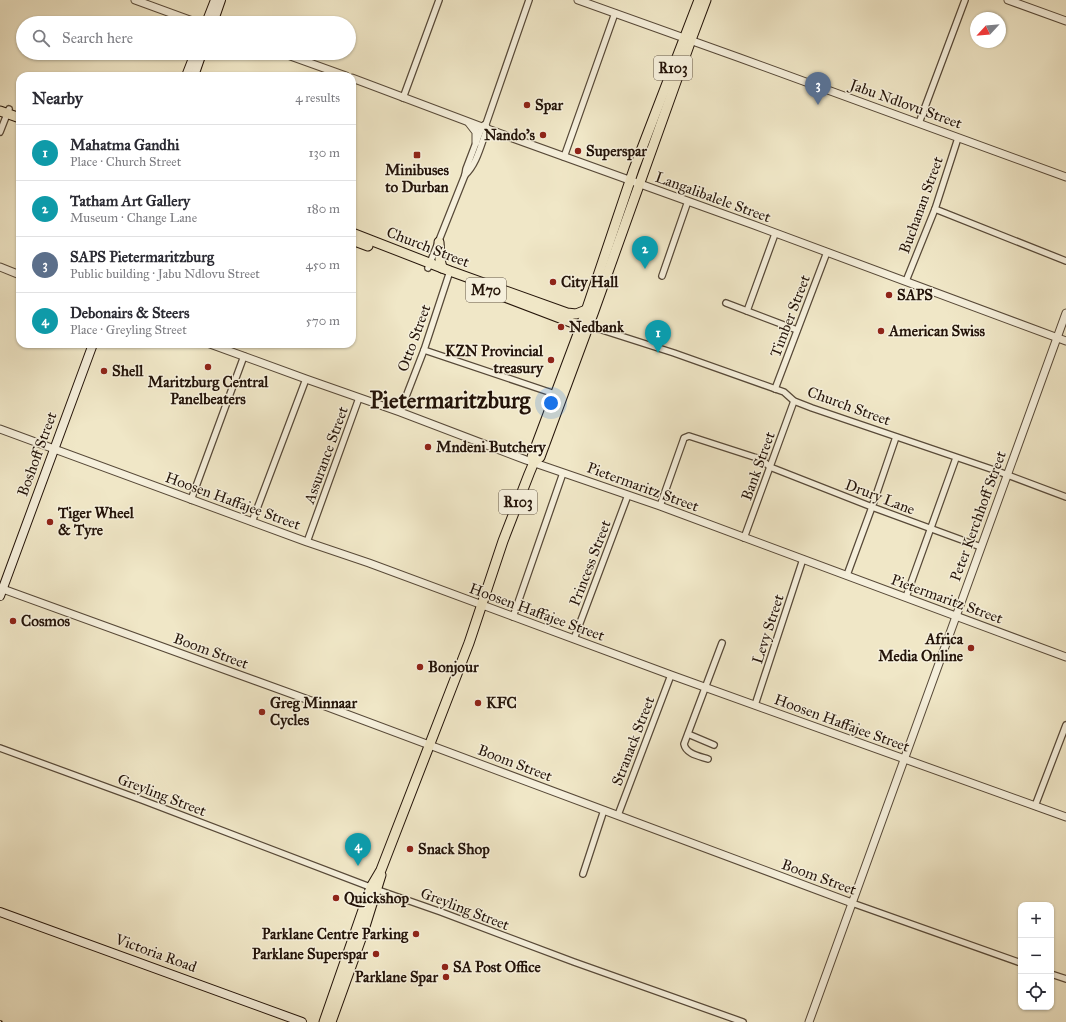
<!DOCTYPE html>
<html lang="en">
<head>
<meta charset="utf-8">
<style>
	body { margin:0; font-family:"IM FELL Great Primer",serif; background:#f2f2f3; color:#2b2b33 }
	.controls { position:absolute; right:12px; bottom:12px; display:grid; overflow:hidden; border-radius:8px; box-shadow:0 1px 3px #0004 }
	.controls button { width:36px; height:36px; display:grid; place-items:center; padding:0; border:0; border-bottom:1px solid #e1e1e2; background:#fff; color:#2b2b33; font:20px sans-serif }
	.compass { position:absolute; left:970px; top:12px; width:36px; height:36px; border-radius:50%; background:#fff; box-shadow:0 1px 3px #0004; rotate:244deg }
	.you { position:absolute; left:551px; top:403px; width:14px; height:14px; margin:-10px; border:3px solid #fff; border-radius:50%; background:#1a73e8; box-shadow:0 0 0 6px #1a73e833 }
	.badge { display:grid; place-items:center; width:26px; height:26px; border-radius:50%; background:#7c3aed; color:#fff; font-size:13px; font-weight:700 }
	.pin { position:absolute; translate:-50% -33px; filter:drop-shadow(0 1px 2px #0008) }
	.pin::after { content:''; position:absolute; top:21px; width:14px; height:12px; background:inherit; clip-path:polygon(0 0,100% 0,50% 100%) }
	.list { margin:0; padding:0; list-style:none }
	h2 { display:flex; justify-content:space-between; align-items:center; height:52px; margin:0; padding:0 16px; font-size:17px }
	h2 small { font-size:13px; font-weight:400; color:#7c7c81 }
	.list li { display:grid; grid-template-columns:26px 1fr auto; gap:12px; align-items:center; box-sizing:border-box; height:56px; padding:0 16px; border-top:1px solid #e1e1e2 }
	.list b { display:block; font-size:15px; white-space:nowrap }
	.list p { margin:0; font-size:13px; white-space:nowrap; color:#7c7c81 }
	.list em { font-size:13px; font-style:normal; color:#7c7c81 }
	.icon { flex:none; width:22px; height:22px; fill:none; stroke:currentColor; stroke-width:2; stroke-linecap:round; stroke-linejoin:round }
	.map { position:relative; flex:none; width:1066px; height:1022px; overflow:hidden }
	.search { position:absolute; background:#fff; box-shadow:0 1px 3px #0004; left:16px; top:16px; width:340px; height:44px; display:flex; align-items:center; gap:10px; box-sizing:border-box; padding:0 14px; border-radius:22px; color:#7c7c81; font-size:15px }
	.panel { position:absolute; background:#fff; box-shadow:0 1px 3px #0004; left:16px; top:72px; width:340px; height:276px; border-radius:12px }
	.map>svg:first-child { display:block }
</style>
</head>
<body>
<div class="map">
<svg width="1066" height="1022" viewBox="0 0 1066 1022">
	<rect width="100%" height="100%" fill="#f0e7c7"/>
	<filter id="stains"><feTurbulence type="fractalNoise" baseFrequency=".005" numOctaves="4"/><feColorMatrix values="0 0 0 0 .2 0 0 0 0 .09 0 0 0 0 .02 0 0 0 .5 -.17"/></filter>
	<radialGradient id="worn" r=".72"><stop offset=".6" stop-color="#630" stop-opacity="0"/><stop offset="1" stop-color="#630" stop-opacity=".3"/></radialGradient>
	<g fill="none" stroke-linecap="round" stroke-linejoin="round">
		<g stroke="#574938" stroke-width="8">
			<g id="minor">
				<path d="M403 98 439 0"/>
				<path d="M919 123 965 0"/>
				<path d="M0 132 9 109"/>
				<path d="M564 157 615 13"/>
				<path d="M465 175C477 164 481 144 487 129L486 124 529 0"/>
				<path d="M935 209 1066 261"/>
				<path d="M428 268 465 175 466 169 482 127 484 125"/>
				<path d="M662 276 688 201"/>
				<path d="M906 281 935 209 958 138"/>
				<path d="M726 303 797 330"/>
				<path d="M747 311 775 234"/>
				<path d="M588 328 602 330 674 353 784 392 794 401 812 408 997 471 1066 497"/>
				<path d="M424 350 555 394"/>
				<path d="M775 389 827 252"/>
				<path d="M400 412 424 350 450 271"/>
				<path d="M191 500 244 356"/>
				<path d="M660 506 683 441 684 438 689 436 754 457 761 459 770 467 872 507 981 547"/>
				<path d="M252 522 306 379"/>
				<path d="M744 538 794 401"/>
				<path d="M307 542 359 398"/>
				<path d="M847 575 872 507 896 437"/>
				<path d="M906 597 956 458"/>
				<path d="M513 617 563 473"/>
				<path d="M574 639 628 495"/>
				<path d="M755 705 803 559"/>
				<path d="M688 734 714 745"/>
				<path d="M0 748 142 800 378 890 441 912 574 962 743 1022"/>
				<path d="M708 759C699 756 686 754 684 744L722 643"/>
				<path d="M1035 806 1066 725"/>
				<path d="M618 815 671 675"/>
				<path d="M583 874 604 810"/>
				<path d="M852 903 1021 963"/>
				<path d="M1051 974 1066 979"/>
			</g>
		</g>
		<g stroke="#574938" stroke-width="9">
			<g id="tertiary">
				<path d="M135 0 198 23"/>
				<path d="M578 0 740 58 1066 177"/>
				<path d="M1008 0 1066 21"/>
				<path d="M282 53 346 76"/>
				<path d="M352 78 482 127 754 225 1066 341"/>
				<path d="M469 123 476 132V142"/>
				<path d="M0 267 20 275"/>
				<path d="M210 344 306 379 400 412 526 460 660 506 1066 657"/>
				<path d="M0 429 307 542 369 563 671 675 1066 817"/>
				<path d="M0 588 317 703 852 903"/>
				<path d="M809 1022 1066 313"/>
			</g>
		</g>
		<g stroke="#241409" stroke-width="10">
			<g id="secondary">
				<path d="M206 23 215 0"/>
				<path d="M213 23 221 0"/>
				<path d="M186 76 195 53"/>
				<path d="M194 76 202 53"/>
				<path d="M0 596 93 344"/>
				<path d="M0 912 302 1022"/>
			</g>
		</g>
		<g stroke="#241409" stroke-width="11">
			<g id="primary">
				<path d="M0 111 20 118"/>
				<path d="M352 233 450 271 567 313 576 314 586 310"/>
				<path d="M352 240 368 246"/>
				<path d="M439 242 440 259 442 268"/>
				<path d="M481 288 581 326"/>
				<path d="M534 462 532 457 533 454 581 326 634 169 699 0"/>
				<path d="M324 1022 371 887 381 870 469 643 503 541 529 474 534 462 540 457 594 311 691 40 706 0"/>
				<path d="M331 1022 362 936 381 875"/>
			</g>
		</g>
		<use href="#minor" stroke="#f5efdb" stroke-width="5.5"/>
		<use href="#tertiary" stroke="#f5efdb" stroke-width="7"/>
		<use href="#secondary" stroke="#f5efdb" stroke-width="8"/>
		<use href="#primary" stroke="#f0e7c7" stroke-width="9"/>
		<g stroke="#241409" stroke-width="3.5">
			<path id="rail" d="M0 1022H1"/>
		</g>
		<use href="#rail" stroke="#f5efdb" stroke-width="2" stroke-dasharray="6" stroke-linecap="butt"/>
	</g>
	<g fill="#8f2418" stroke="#f5efdb" stroke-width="1.5">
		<circle cx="527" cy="105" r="4"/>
		<circle cx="543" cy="135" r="4"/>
		<circle cx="578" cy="151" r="4"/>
		<rect x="413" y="151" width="8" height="8" rx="2"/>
		<circle cx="553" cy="282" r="4"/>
		<circle cx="889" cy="295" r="4"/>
		<circle cx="561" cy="327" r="4"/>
		<circle cx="881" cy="331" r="4"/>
		<circle cx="551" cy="360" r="4"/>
		<circle cx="208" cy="367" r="4"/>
		<circle cx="104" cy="371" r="4"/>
		<circle cx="428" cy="447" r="4"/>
		<circle cx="50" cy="522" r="4"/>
		<circle cx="13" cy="621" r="4"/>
		<circle cx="971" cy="648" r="4"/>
		<circle cx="420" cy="667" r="4"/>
		<circle cx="478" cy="703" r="4"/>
		<circle cx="262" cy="712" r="4"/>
		<circle cx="410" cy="849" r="4"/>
		<circle cx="336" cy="898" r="4"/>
		<circle cx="416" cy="934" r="4"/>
		<circle cx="376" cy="954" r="4"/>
		<circle cx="445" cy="967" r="4"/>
		<circle cx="446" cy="977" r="4"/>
	</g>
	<g text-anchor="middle" stroke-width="3" stroke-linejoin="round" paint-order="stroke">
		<g fill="#f5efdb" stroke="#635648" stroke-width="1">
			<rect x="654" y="56" width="38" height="24" rx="3"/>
			<rect x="466" y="278" width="40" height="24" rx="3"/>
			<rect x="499" y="490" width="38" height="24" rx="3"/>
		</g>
		<g font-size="14" font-weight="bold" fill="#241409">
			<text x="673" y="73">R103</text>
			<text x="486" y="295">M70</text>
			<text x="518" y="507">R103</text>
		</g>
		<g font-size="15" fill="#241409" stroke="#f5efdb">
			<text transform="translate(906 104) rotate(20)" y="5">Jabu Ndlovu Street</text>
			<text transform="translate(713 197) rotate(20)" y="5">Langalibalele Street</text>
			<text transform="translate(921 205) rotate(-70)" y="5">Buchanan Street</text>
			<text transform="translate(428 247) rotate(21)" y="5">Church Street</text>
			<text transform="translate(790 316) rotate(-69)" y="5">Timber Street</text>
			<text transform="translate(414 338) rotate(-70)" y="5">Otto Street</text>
			<text transform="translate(849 406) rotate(20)" y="5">Church Street</text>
			<text transform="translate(37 454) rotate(-70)" y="5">Boshoff Street</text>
			<text transform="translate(326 455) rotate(-70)" y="5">Assurance Street</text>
			<text transform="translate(758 466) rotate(-70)" y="5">Bank Street</text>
			<text transform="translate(643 487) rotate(20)" y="5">Pietermaritz Street</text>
			<text transform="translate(880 497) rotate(21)" y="5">Drury Lane</text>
			<text transform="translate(233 501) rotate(20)" y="5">Hoosen Haffajee Street</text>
			<text transform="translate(978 516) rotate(-70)" y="5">Peter Kerchhoff Street</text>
			<text transform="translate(590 563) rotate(-69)" y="5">Princess Street</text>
			<text transform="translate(947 599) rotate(20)" y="5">Pietermaritz Street</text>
			<text transform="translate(537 612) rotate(20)" y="5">Hoosen Haffajee Street</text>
			<text transform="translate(768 629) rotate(-72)" y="5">Levy Street</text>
			<text transform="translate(211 651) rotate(20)" y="5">Boom Street</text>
			<text transform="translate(842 723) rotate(20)" y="5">Hoosen Haffajee Street</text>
			<text transform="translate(633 741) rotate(-69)" y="5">Stranack Street</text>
			<text transform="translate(515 763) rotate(21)" y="5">Boom Street</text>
			<text transform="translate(162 795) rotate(21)" y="5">Greyling Street</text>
			<text transform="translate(819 877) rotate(20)" y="5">Boom Street</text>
			<text transform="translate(465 909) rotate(21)" y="5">Greyling Street</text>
			<text transform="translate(156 953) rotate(20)" y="5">Victoria Road</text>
		</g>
		<g font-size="15" font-weight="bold" fill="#241409" stroke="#f5efdb" text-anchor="start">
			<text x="535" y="110">Spar</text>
			<text x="535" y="140" text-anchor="end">Nando's</text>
			<text x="586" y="156">Superspar</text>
			<text x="417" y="175" text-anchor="middle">Minibuses<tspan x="417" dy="17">to Durban</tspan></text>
			<text x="561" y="287">City Hall</text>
			<text x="897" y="300">SAPS</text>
			<text x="569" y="332">Nedbank</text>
			<text x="889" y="336">American Swiss</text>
			<text x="543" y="356" text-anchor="end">KZN Provincial<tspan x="543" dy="17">treasury</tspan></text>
			<text x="112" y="376">Shell</text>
			<text x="208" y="387" text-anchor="middle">Maritzburg Central<tspan x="208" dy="17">Panelbeaters</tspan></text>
			<text x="436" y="452">Mndeni Butchery</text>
			<text x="58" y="518">Tiger Wheel<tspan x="58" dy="17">&amp; Tyre</tspan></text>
			<text x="21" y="626">Cosmos</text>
			<text x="963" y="644" text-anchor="end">Africa<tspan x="963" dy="17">Media Online</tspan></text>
			<text x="428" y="672">Bonjour</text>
			<text x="270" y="708">Greg Minnaar<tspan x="270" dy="17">Cycles</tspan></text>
			<text x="486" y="708">KFC</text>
			<text x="418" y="854">Snack Shop</text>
			<text x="344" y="903">Quickshop</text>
			<text x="408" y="939" text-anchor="end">Parklane Centre Parking</text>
			<text x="368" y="959" text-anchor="end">Parklane Superspar</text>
			<text x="453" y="972">SA Post Office</text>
			<text x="438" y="982" text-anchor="end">Parklane Spar</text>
		</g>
		<g font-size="23" font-weight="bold" fill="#241409" stroke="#f5efdb">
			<text x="450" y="408">Pietermaritzburg</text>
		</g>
	</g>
	<rect width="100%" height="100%" filter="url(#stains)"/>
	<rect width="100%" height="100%" fill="url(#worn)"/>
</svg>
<div class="controls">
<button>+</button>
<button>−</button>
<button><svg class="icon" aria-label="locate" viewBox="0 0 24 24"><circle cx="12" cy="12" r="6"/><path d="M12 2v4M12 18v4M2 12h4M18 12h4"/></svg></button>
</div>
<svg class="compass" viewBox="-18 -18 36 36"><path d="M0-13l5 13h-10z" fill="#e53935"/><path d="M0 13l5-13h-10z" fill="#7c7c81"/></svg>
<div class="you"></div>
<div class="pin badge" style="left:658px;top:353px;background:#0f9aa8">1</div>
<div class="pin badge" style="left:645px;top:269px;background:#0f9aa8">2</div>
<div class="pin badge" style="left:818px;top:105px;background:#5c6f8a">3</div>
<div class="pin badge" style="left:358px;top:866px;background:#0f9aa8">4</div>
<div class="search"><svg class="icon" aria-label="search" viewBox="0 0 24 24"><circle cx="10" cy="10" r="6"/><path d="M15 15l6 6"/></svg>Search here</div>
<section class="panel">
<h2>Nearby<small>4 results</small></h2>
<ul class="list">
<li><span class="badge" style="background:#0f9aa8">1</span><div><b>Mahatma Gandhi</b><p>Place · Church Street</p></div><em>130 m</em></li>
<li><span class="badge" style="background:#0f9aa8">2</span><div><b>Tatham Art Gallery</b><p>Museum · Change Lane</p></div><em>180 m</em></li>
<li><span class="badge" style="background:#5c6f8a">3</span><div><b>SAPS Pietermaritzburg</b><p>Public building · Jabu Ndlovu Street</p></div><em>450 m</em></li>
<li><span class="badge" style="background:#0f9aa8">4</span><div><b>Debonairs &amp; Steers</b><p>Place · Greyling Street</p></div><em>570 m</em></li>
</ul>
</section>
</div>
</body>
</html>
